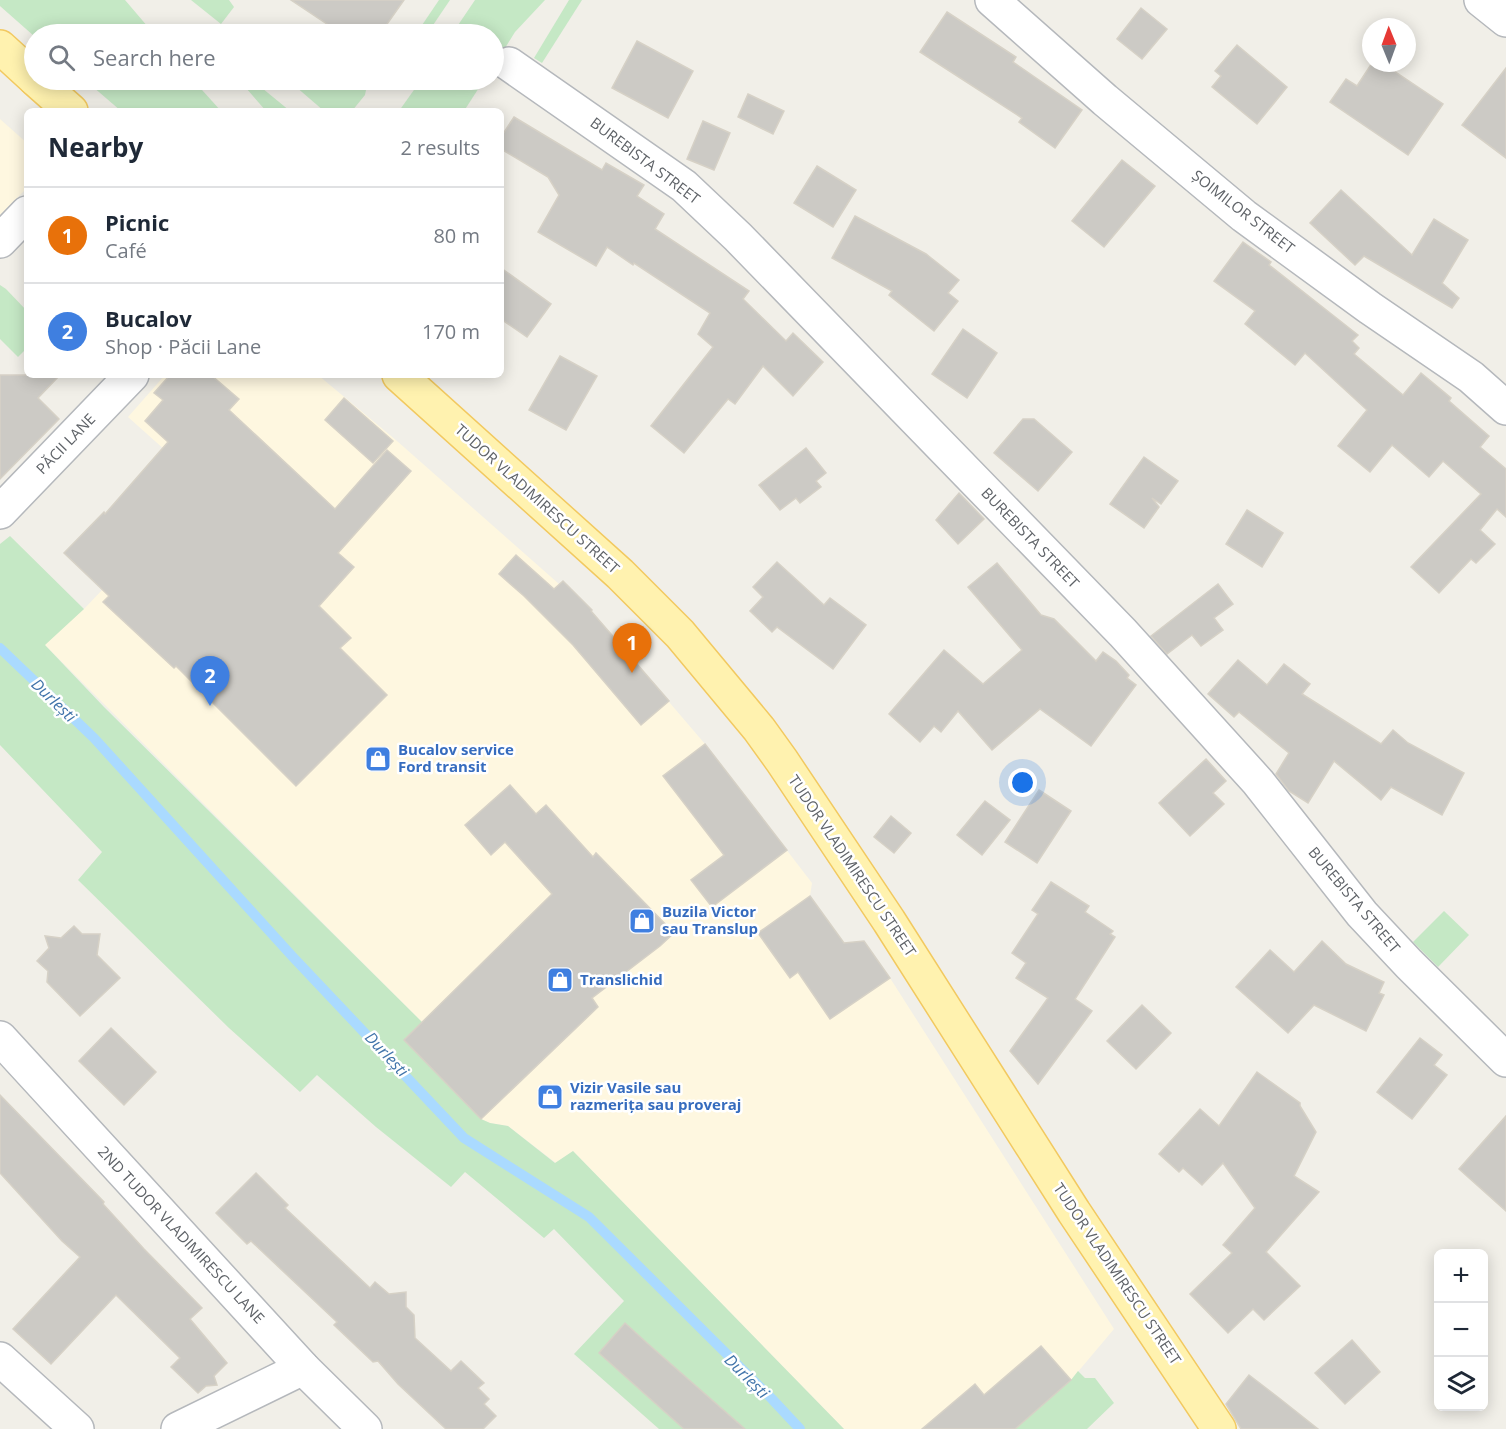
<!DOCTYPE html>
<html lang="en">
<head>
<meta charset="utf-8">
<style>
	body { margin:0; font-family:"Open Sans",sans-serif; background:#f6f6f7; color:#1f2937 }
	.controls { position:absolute; right:18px; bottom:18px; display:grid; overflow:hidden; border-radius:9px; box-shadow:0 3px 15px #0003 }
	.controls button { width:54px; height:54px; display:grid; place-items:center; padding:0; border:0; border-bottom:2px solid #e0e1e3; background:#fff; color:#1f2937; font:30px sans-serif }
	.compass { position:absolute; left:1362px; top:18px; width:54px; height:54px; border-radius:50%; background:#fff; box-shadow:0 3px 15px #0003; rotate:359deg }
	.you { position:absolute; left:1023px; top:783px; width:21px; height:21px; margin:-15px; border:4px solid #fff; border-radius:50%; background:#1a73e8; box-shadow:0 0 0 9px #1a73e833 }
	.badge { display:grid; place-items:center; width:39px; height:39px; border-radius:50%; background:#ea580c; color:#fff; font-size:20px; font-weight:700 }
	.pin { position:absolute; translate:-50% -50px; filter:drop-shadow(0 2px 3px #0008) }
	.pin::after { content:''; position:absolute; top:32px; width:21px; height:18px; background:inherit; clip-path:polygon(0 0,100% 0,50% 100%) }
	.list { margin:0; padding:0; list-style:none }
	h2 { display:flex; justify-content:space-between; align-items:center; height:78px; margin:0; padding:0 24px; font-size:26px }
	h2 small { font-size:20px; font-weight:400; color:#747a83 }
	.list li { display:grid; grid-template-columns:39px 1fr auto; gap:18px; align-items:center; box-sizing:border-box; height:96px; padding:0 24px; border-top:2px solid #e0e1e3 }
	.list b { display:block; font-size:22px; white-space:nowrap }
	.list p { margin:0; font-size:20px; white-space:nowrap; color:#747a83 }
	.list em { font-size:20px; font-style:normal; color:#747a83 }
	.icon { flex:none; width:33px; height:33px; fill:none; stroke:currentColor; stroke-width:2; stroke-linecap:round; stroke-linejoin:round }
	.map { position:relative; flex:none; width:1506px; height:1429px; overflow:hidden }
	.search { position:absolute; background:#fff; box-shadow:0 3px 15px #0003; left:24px; top:24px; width:480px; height:66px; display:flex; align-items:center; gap:15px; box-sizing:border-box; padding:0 21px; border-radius:33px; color:#747a83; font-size:22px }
	.panel { position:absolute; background:#fff; box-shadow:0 3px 15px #0003; left:24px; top:108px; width:480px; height:270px; border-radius:9px }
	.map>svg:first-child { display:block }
</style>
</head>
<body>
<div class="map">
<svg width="1506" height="1429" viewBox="0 0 1506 1429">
	<rect width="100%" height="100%" fill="#f1efe8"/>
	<g fill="#fef7e0">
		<path d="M0 119 27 143V188L0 215Z"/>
		<path d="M165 375H318L397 441 559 584 563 581 592 610 590 612 610 633 705 744 812 883 810 896 842 940 845 943 864 941 890 978 1114 1329 1071 1380 1007 1429H844L573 1151 556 1163 508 1126 490 1123 481 1119 404 1040 422 1022 44 644 84 609 203 484 128 417Z"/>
	</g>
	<g fill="#c5e8c5">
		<path d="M0 0H125L154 34H34V36L0 6Z"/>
		<path d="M191 0H229L234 7 221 24Z"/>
		<path d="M439 0H450L427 34H416Z"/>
		<path d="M475 0H545L515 32 494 66V34H452Z"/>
		<path d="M569 0H582L542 63 534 58Z"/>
		<path d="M85 80H193L221 111H121Z"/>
		<path d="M239 80H254L262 88 290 111H266Z"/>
		<path d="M288 80H368L365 95 352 111H324Z"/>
		<path d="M421 80H484L464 111H399Z"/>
		<path d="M0 285 6 289 27 311V348L18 357 0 339Z"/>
		<path d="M10 536 84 609 45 645 104 707 422 1022 404 1040 481 1119 490 1123 508 1126 555 1163 573 1151 844 1429H659L574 1354 624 1301 554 1229 544 1238 465 1172 451 1187 376 1127 317 1075 300 1092 229 1028 78 880 102 852 0 745V544Z"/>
		<path d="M1444 911 1469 935 1438 967 1413 942Z"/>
		<path d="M1078 1371 1085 1378H1095L1114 1403 1087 1429H1015L1071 1380Z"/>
	</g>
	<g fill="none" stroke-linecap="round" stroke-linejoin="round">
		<path stroke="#aadaff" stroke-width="10" d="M0 648 94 738 292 956 464 1138 589 1217 772 1399 800 1429"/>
	</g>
	<g fill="#cccac5" stroke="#d6d1c6" stroke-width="1.5">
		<path d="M291 0H404L380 34H342Z"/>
		<path d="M1141 8 1167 29 1142 59 1117 39Z"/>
		<path d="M947 12 1016 57 1013 62 1082 110 1055 148 1019 122 1022 118 920 52Z"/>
		<path d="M637 41 693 71 668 118 612 88Z"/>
		<path d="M1237 45 1287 87 1257 124 1212 87 1221 76 1215 71Z"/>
		<path d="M1372 63H1382L1443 104 1408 155 1330 102 1346 79 1357 86Z"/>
		<path d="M1506 68V158L1462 125Z"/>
		<path d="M748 94 784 111 773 134 738 117Z"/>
		<path d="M514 117 602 170 606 163 644 185 637 196 664 214 655 229 749 291 743 299 786 341 793 333 823 362 793 396 763 366 735 404 728 399 684 453 651 426 713 347 698 334 710 313 634 263 633 265 607 247 596 266 538 232 559 195 548 177 501 149V137Z"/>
		<path d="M703 121 730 133 714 170 687 159Z"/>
		<path d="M1122 160 1155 186 1104 247 1072 221Z"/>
		<path d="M817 166 856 190 833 227 794 203Z"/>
		<path d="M1341 190 1412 255 1434 219 1468 240 1442 283 1459 298 1452 308 1364 256 1355 265 1310 223Z"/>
		<path d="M855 216 926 254 959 280 948 293 958 301 934 331 889 295 892 291 832 258Z"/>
		<path d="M1243 242 1271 262 1269 265 1358 335 1352 341 1359 348 1354 354 1403 395 1421 373 1451 398 1449 401 1489 436 1480 447 1506 469V517L1497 509 1480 530 1495 544 1476 563 1471 559 1439 593 1411 567 1481 494 1443 461 1429 477 1392 445 1370 472 1338 446 1367 410 1305 353 1295 365 1245 324 1255 311 1214 281Z"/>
		<path d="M501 268 551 304 527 337 501 319Z"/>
		<path d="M963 329 997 353 967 398 932 374Z"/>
		<path d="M560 356 597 376 566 430 529 410Z"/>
		<path d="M0 375H60L38 398 59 419 0 479Z"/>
		<path d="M170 375H211L239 399 229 410 335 509 387 450 411 471 338 553 354 567 319 606 351 638 340 648 387 695 296 786 176 666 174 668 103 602 109 596 64 553 104 512 105 514 168 442 145 421 163 400 154 393Z"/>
		<path d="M344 398 393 441 373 463 325 420Z"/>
		<path d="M1023 419H1034L1072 452 1038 491 994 453Z"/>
		<path d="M806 448 826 473 816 481 821 487 800 503 796 498 780 510 759 485Z"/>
		<path d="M1144 457 1178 481 1161 504 1152 498 1159 507 1144 528 1110 504Z"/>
		<path d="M959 493 984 519 958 544 936 520Z"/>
		<path d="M1247 510 1283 533 1262 567 1226 544Z"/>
		<path d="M516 555 554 589 563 581 592 610 591 611 669 701 641 725 573 645 524 596 499 574Z"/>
		<path d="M777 562 824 605 830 598 866 625 833 669 777 627 772 632 750 611 763 597 753 587Z"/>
		<path d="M997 563 1041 615 1054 619 1096 661 1103 652 1116 661 1129 675 1127 678 1136 685 1091 746 1040 709 992 750 958 711 941 732 934 726 920 742 889 714 944 650 983 684 1022 650 968 587Z"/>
		<path d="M1218 584 1233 604 1214 618 1223 630 1201 646 1192 635 1167 654 1151 636Z"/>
		<path d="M1238 660 1267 685 1284 664 1310 684 1302 694 1381 744 1393 730 1408 743 1464 773 1442 815 1391 787 1381 800 1334 761 1308 803 1289 791 1276 774 1289 753 1239 712 1234 717 1208 694Z"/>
		<path d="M705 744 787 850 712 907 691 880 724 855 663 776Z"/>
		<path d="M1206 759 1226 781 1213 793 1224 804 1190 836 1159 803Z"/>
		<path d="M510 785 536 814 546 805 593 857 596 853 674 933 660 946 592 998 598 1007 481 1119 404 1040 552 894 505 842 491 855 465 825Z"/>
		<path d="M1039 790 1071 811 1037 863 1005 842Z"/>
		<path d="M985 801 1010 820 982 855 957 835Z"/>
		<path d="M891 816 911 833 894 853 874 837Z"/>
		<path d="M1051 882 1089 906 1085 912 1113 931 1110 934 1115 937 1075 999 1092 1011 1038 1084 1010 1051 1048 998 1016 978 1026 963 1012 953 1038 914 1032 910Z"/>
		<path d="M810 896 844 943 864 941 890 978 830 1019 798 972 790 978 758 933Z"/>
		<path d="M74 926 82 934H100L97 955 120 978 80 1016 47 982 48 971 37 961 49 948 45 936 61 938Z"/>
		<path d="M1322 941 1346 964 1384 982 1379 993 1384 995 1366 1031 1314 1005 1288 1033 1236 987 1270 950 1294 972Z"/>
		<path d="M1142 1005 1171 1033 1136 1069 1107 1041Z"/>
		<path d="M111 1028 156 1072 124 1105 79 1061Z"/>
		<path d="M1420 1038 1442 1055 1434 1065 1447 1075 1412 1119 1377 1092Z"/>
		<path d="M1257 1072 1300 1103V1106L1316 1132 1294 1176 1319 1192 1266 1252 1300 1286 1264 1320 1253 1309 1228 1333 1190 1294 1232 1253 1223 1245 1255 1208 1223 1163 1202 1185 1183 1168 1179 1172 1159 1154 1200 1109 1219 1126Z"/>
		<path d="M0 1095 104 1202 103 1204 144 1249 202 1308 190 1319 227 1363 214 1376 217 1385 206 1386 198 1393 171 1367 180 1358 116 1295 51 1364 13 1329 80 1257 62 1241 0 1173Z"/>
		<path d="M1506 1116V1211L1459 1169Z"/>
		<path d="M256 1173 288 1205 285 1208 370 1288 375 1282 389 1294 406 1292V1307L414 1315 415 1338 451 1371 461 1361 484 1383 478 1388 489 1399 484 1404 496 1416 483 1429H446L398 1384 378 1361 373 1362 334 1325 337 1322 251 1241 247 1244 216 1213Z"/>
		<path d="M625 1323 647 1343 745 1429H684L599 1353Z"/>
		<path d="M1352 1340 1380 1372 1345 1404 1315 1373Z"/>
		<path d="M1041 1346 1071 1380 1015 1429H922L975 1384 984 1395Z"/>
		<path d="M1249 1375 1279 1398 1318 1429H1241L1226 1404Z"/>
	</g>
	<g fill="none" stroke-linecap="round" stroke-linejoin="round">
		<g stroke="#b5b8bc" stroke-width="36">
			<g id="minor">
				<path d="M992 0 1105 100 1244 216 1370 308 1471 377 1506 408"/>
				<path d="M1481 0 1506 20"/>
				<path d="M509 64 684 186 738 237 1123 633 1258 782 1362 914 1409 964 1506 1060"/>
				<path d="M0 241 27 213"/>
				<path d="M0 512 132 375"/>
				<path d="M0 1038 303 1368 365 1429"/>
				<path d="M0 1359 77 1429"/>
				<path d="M178 1429 303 1368"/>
			</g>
		</g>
		<g stroke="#f2c960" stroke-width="36">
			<g id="major">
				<path d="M0 47 34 78"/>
				<path d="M36 80 71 111"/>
				<path d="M399 375 620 574 680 634 759 729 782 761 889 921 1074 1212 1219 1429"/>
			</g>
		</g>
		<use href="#minor" stroke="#fff" stroke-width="33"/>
		<use href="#major" stroke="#fff2af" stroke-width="33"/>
	</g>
	<defs>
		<g id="shop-square" transform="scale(1.35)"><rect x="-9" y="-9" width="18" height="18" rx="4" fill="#3f7fe0" stroke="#fff"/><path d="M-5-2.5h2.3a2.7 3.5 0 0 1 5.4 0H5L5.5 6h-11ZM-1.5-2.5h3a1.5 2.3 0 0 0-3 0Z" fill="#fff"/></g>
	</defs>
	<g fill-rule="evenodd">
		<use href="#shop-square" x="378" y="759"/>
		<use href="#shop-square" x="642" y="921"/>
		<use href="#shop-square" x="560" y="980"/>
		<use href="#shop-square" x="550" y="1097"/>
	</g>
	<g text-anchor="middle" stroke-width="5" stroke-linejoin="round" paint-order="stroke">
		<g font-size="15" fill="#5f6368" stroke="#fff">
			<text transform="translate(645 161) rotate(37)" y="5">BUREBISTA STREET</text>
			<text transform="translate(1243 212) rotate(38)" y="5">ȘOIMILOR STREET</text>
			<text transform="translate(66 444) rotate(-46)" y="5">PĂCII LANE</text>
			<text transform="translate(537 499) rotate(42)" y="5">TUDOR VLADIMIRESCU STREET</text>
			<text transform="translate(1030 538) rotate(46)" y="5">BUREBISTA STREET</text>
			<text transform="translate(852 866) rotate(56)" y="5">TUDOR VLADIMIRESCU STREET</text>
			<text transform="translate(1354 900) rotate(50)" y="5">BUREBISTA STREET</text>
			<text transform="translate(181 1235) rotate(47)" y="5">2ND TUDOR VLADIMIRESCU LANE</text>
			<text transform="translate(1117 1274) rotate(56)" y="5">TUDOR VLADIMIRESCU STREET</text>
		</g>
		<g font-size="15" font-weight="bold" fill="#366cbe" stroke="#fff" text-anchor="start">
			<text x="398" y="755">Bucalov service<tspan x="398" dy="17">Ford transit</tspan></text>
			<text x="662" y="917">Buzila Victor<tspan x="662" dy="17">sau Translup</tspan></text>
			<text x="580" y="985">Translichid</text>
			<text x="570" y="1093">Vizir Vasile sau<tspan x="570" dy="17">razmerița sau proveraj</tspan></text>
		</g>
		<g font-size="16" font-style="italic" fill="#4174aa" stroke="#fff">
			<text transform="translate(54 700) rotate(44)" y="6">Durlești</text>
			<text transform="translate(387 1054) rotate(47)" y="6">Durlești</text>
			<text transform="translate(747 1376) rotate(45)" y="6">Durlești</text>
		</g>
	</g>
</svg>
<div class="controls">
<button>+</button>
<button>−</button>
<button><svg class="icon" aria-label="layers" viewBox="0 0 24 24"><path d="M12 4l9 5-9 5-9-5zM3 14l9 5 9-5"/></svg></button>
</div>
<svg class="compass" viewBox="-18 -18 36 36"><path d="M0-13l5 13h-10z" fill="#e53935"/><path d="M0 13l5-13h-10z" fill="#747a83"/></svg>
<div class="you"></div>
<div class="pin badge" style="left:632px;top:673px;background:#e8710a">1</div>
<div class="pin badge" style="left:210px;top:706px;background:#3f7fe0">2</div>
<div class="search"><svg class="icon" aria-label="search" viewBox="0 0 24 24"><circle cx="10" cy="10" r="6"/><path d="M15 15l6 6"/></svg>Search here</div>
<section class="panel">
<h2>Nearby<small>2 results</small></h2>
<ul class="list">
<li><span class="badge" style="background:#e8710a">1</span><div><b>Picnic</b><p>Café</p></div><em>80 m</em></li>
<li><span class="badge" style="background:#3f7fe0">2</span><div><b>Bucalov</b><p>Shop · Păcii Lane</p></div><em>170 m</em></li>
</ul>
</section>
</div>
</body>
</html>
